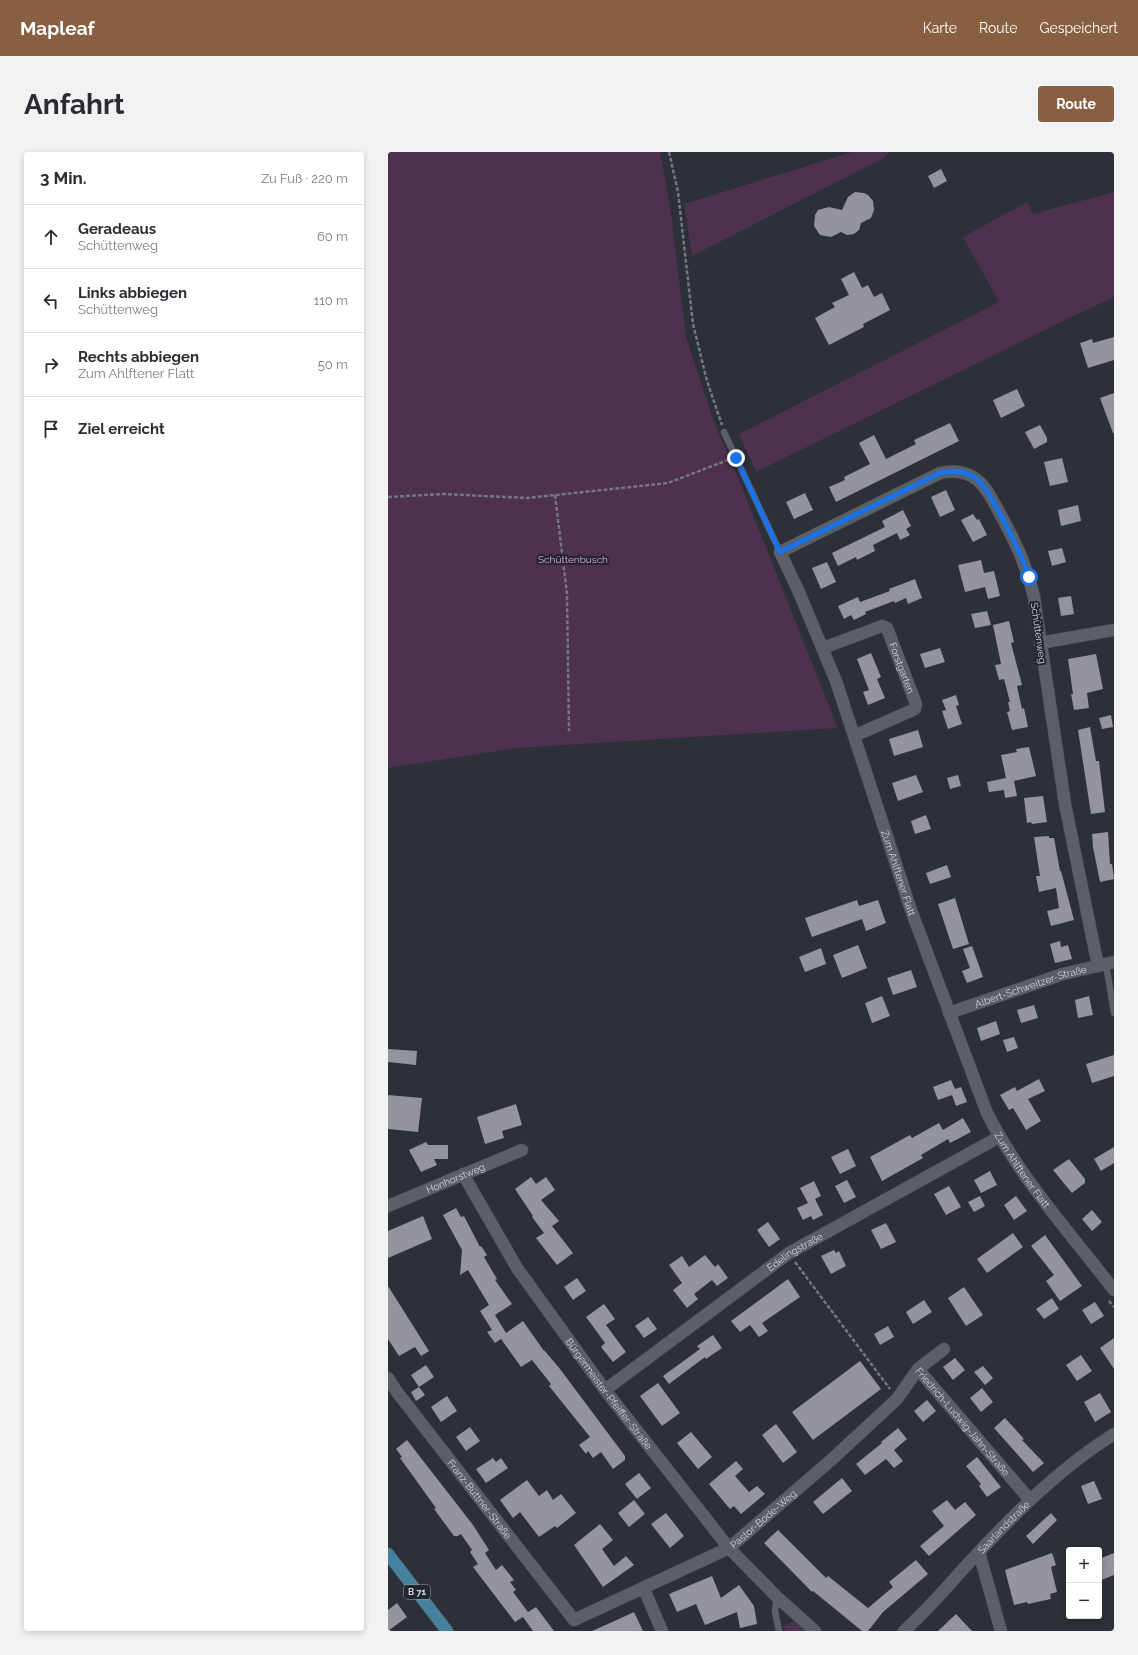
<!DOCTYPE html>
<html lang="de">
<head>
<meta charset="utf-8">
<style>
	body { margin:0; font-family:Raleway,sans-serif; background:#f2f2f3; color:#2b2b33 }
	.controls { position:absolute; right:12px; bottom:12px; display:grid; overflow:hidden; border-radius:4px; box-shadow:0 2px 6px #0003 }
	.controls button { width:36px; height:36px; display:grid; place-items:center; padding:0; border:0; border-bottom:1px solid #e1e1e2; background:#fff; color:#2b2b33; font:20px sans-serif }
	.stop { position:absolute; width:12px; height:12px; margin:-9px; border:3px solid #1a73e8; border-radius:50%; background:#fff }
	.stop.end { background:#1a73e8; border-color:#fff; box-shadow:0 1px 4px #0008 }
	.list { margin:0; padding:0; list-style:none }
	h2 { display:flex; justify-content:space-between; align-items:center; height:52px; margin:0; padding:0 16px; font-size:17px }
	h2 small { font-size:13px; font-weight:400; color:#7c7c81 }
	.list li { display:grid; grid-template-columns:26px 1fr auto; gap:12px; align-items:center; box-sizing:border-box; height:64px; padding:0 16px; border-top:1px solid #e1e1e2 }
	.list b { display:block; font-size:15px; white-space:nowrap }
	.list p { margin:0; font-size:13px; white-space:nowrap; color:#7c7c81 }
	.list em { font-size:13px; font-style:normal; color:#7c7c81 }
	.icon { flex:none; width:22px; height:22px; fill:none; stroke:currentColor; stroke-width:2; stroke-linecap:round; stroke-linejoin:round }
	.map { position:relative; flex:none; width:726px; height:1479px; overflow:hidden; border-radius:4px }
	header { display:flex; align-items:center; gap:24px; box-sizing:border-box; height:56px; padding:0 20px; background:#885f40; color:#fff }
	header strong { font-size:19px }
	nav { display:flex; gap:22px; margin-inline-start:auto; font-size:14px }
	.intro { display:flex; align-items:center; justify-content:space-between; box-sizing:border-box; height:96px; padding:0 24px }
	h1 { margin:0; font-size:28px }
	.button { padding:10px 18px; border-radius:4px; background:#885f40; color:#fff; font-size:14px; font-weight:700 }
	main { display:flex; gap:24px; padding:0 24px }
	aside { flex:1; background:#fff; border-radius:4px; box-shadow:0 2px 6px #0003 }
	.map>svg:first-child { display:block }
</style>
</head>
<body>
<header>
<strong>Mapleaf</strong>
<nav><a>Karte</a><a>Route</a><a>Gespeichert</a></nav>
</header>
<div class="intro"><h1>Anfahrt</h1><a class="button">Route</a></div>
<main>
<aside>
<h2>3 Min.<small>Zu Fuß · 220 m</small></h2>
<ul class="list">
<li><svg class="icon" aria-label="ahead" viewBox="0 0 24 24"><path d="M12 20V5M6 11l6-6 6 6"/></svg><div><b>Geradeaus</b><p>Schüttenweg</p></div><em>60 m</em></li>
<li><svg class="icon" aria-label="left" viewBox="0 0 24 24"><path d="M17 20v-9H6M10 6l-5 5 5 5"/></svg><div><b>Links abbiegen</b><p>Schüttenweg</p></div><em>110 m</em></li>
<li><svg class="icon" aria-label="right" viewBox="0 0 24 24"><path d="M7 20v-9h11M14 6l5 5-5 5"/></svg><div><b>Rechts abbiegen</b><p>Zum Ahlftener Flatt</p></div><em>50 m</em></li>
<li><svg class="icon" aria-label="arrive" viewBox="0 0 24 24"><path d="M6 21V4h12l-3 4 3 4H6"/></svg><div><b>Ziel erreicht</b></div></li>
</ul>
</aside>
<div class="map">
<svg width="726" height="1479" viewBox="0 0 726 1479">
	<rect width="100%" height="100%" fill="#2c3038"/>
	<g fill="#4e304f">
		<path d="M0 0H272L282 53 298 185 326 270 351 328 450 576 129 596 0 616Z"/>
		<path d="M464 0H501L496 6 304 104 296 52Z"/>
		<path d="M726 40V145L671 171 368 320 351 282 611 150 575 85 639 50 645 62Z"/>
		<path d="M406 1469 418 1479H397L395 1474Z"/>
	</g>
	<g fill="#95939d">
		<path d="M553 17 559 29 546 36 540 24Z"/>
		<path d="M467 40 476 41 480 43 485 49 486 58 483 66 473 71 471 78 466 82 459 83 453 80 443 85 432 83 426 74 427 63 430 58 441 55 454 58 460 45Z"/>
		<path d="M466 120 474 136 480 133 486 145 494 141 502 158 475 172 476 175 441 193 427 166 447 155 444 151 461 143 453 127Z"/>
		<path d="M726 185V208L700 216 692 191 704 187 705 191Z"/>
		<path d="M629 237 637 254 613 266 605 248Z"/>
		<path d="M726 241V281H725L712 246Z"/>
		<path d="M562 271 571 289 448 350 441 335 457 328 456 325 482 312 471 291 486 283 498 307 528 292 526 288Z"/>
		<path d="M652 273 659 286V290L646 297 637 280Z"/>
		<path d="M674 306 680 330 662 334 656 310Z"/>
		<path d="M558 338 567 358 552 365 543 345Z"/>
		<path d="M417 341 425 358 406 367 398 350Z"/>
		<path d="M690 353 693 369 673 374 670 358Z"/>
		<path d="M515 358 523 374 518 377 522 383 512 388 509 381 485 393 487 399 469 408 468 405 450 414 444 401 497 375 494 369Z"/>
		<path d="M585 362 589 368 591 367 599 383 585 390 573 368Z"/>
		<path d="M674 396 678 410 664 414 660 399Z"/>
		<path d="M593 408 596 421 606 419 612 444 600 447 597 435 577 440 570 413Z"/>
		<path d="M439 410 448 430 433 437 424 416Z"/>
		<path d="M527 427 534 446 520 452 518 446 507 451 506 449 477 460 478 462 466 468 463 463 456 467 450 454 470 445 472 450 502 439 501 437Z"/>
		<path d="M683 444 686 462 673 464 670 446Z"/>
		<path d="M599 459 603 473 587 476 583 462Z"/>
		<path d="M621 469 626 490 623 491 634 533 629 534 634 557 636 556 640 575 624 578 619 560 622 559 620 550H622L616 527 611 528 607 513 613 512 605 473Z"/>
		<path d="M552 496 557 510 537 516 532 502Z"/>
		<path d="M483 501 493 525 489 527 497 546 480 553 475 540 481 538 469 507Z"/>
		<path d="M708 502 715 537 699 541 701 556 686 558 683 542H685L680 507Z"/>
		<path d="M568 543 571 553 568 554 574 572 560 577 554 559 558 558 554 548Z"/>
		<path d="M723 563 725 575 714 577 711 566Z"/>
		<path d="M702 575 708 609H711L717 660 703 662 690 578Z"/>
		<path d="M530 578 535 595 506 604 501 587Z"/>
		<path d="M641 595 648 624 626 629 629 644 617 646 616 638 601 640 599 630 618 626 613 603 629 600 628 597Z"/>
		<path d="M528 623 535 640 510 649 504 631Z"/>
		<path d="M570 623 573 634 562 637 559 626Z"/>
		<path d="M655 644 659 670 644 672 643 670 639 671 636 646Z"/>
		<path d="M538 663 543 677 527 682 523 669Z"/>
		<path d="M720 680 722 712H724L726 727 712 730 705 695 704 682Z"/>
		<path d="M661 684V686H666L672 719H673L686 768 663 774 659 759 671 756 668 736 651 740 648 724H652L646 685Z"/>
		<path d="M559 713 563 725 542 732 538 721Z"/>
		<path d="M567 746 581 792 565 797 550 752Z"/>
		<path d="M469 748 471 754 490 748 498 771 478 779 474 767 424 785 417 766Z"/>
		<path d="M672 789 673 795 680 793 684 807 667 811 662 792Z"/>
		<path d="M470 793 479 816 454 826 445 803Z"/>
		<path d="M584 794 595 825 579 831 574 819 582 816 575 797Z"/>
		<path d="M433 796 438 812 417 820 411 805Z"/>
		<path d="M523 818 529 835 505 843 499 826Z"/>
		<path d="M494 844 502 864 484 871 477 851Z"/>
		<path d="M701 844 705 863 690 866 687 848Z"/>
		<path d="M646 853 650 866 633 871 629 858Z"/>
		<path d="M608 869 612 882 593 889 589 876Z"/>
		<path d="M626 885 630 896 619 900 615 888Z"/>
		<path d="M0 897 29 899 28 913 0 910Z"/>
		<path d="M726 903V924L704 931 698 912Z"/>
		<path d="M651 927 657 939 640 947 653 969 638 978 625 956 621 958 612 943 627 935 629 939Z"/>
		<path d="M563 928 567 937 573 935 579 950 568 954 564 943 550 948 545 935Z"/>
		<path d="M0 943 34 946 30 980 0 977Z"/>
		<path d="M128 952 134 973 114 979 116 986 97 992 89 965Z"/>
		<path d="M575 966 583 980 562 991 560 987 533 1003 535 1006 494 1029 482 1005 522 983 524 986 551 971 555 978Z"/>
		<path d="M38 990 40 993H60V1007H46L49 1013 33 1020 21 998Z"/>
		<path d="M726 995V1011L713 1019 706 1007Z"/>
		<path d="M460 997 468 1014 452 1022 443 1005Z"/>
		<path d="M681 1007 697 1027V1031L684 1041 665 1018Z"/>
		<path d="M602 1019 609 1033 593 1041 586 1028Z"/>
		<path d="M143 1025 148 1032 158 1025 167 1038 153 1048 171 1069 164 1074 185 1101 169 1113 148 1086 156 1081 144 1065 145 1064 127 1037Z"/>
		<path d="M459 1028 468 1045 456 1051 447 1034Z"/>
		<path d="M426 1029 433 1044 427 1047 435 1063 425 1068 423 1064 415 1068 409 1056 420 1051 412 1036Z"/>
		<path d="M561 1034 573 1055 558 1063 546 1042Z"/>
		<path d="M592 1044 597 1054 586 1060 580 1050Z"/>
		<path d="M628 1044 639 1059 626 1068 616 1053Z"/>
		<path d="M68 1056 73 1065 76 1064 92 1095 93 1094 99 1103 96 1105 109 1127 107 1128 124 1152 107 1163 118 1181 135 1169 156 1199V1198L172 1217 237 1304V1308L225 1317 213 1300 205 1306 200 1299 198 1302 191 1293 202 1285 161 1234 163 1232 144 1208 133 1215 113 1187 107 1191 99 1180 104 1178 92 1159 101 1153 80 1118 72 1123 74 1098 55 1063Z"/>
		<path d="M704 1058 714 1070 704 1079 694 1067Z"/>
		<path d="M35 1064 44 1087 0 1106V1079Z"/>
		<path d="M380 1070 392 1087 381 1095 369 1078Z"/>
		<path d="M498 1071 508 1090 493 1097 483 1078Z"/>
		<path d="M625 1081 635 1095 599 1121 589 1107Z"/>
		<path d="M657 1083 694 1134 672 1149 658 1129 666 1123 643 1094Z"/>
		<path d="M446 1098 448 1101 451 1099 458 1114 443 1122 433 1104Z"/>
		<path d="M317 1103 327 1115 330 1112 340 1126 329 1134 324 1128 306 1142 310 1147 299 1156 285 1138 294 1131 281 1113 294 1104 301 1115Z"/>
		<path d="M189 1126 198 1139 185 1148 176 1135Z"/>
		<path d="M400 1127 412 1145 374 1171 380 1179 371 1185 362 1173 352 1180 343 1169Z"/>
		<path d="M0 1134 41 1199 33 1204 27 1195 11 1204 0 1187Z"/>
		<path d="M576 1135 595 1163 578 1174 560 1146Z"/>
		<path d="M664 1146 671 1157 656 1167 648 1157Z"/>
		<path d="M536 1148 544 1160 525 1172 518 1160Z"/>
		<path d="M707 1150 716 1164 703 1172 694 1158Z"/>
		<path d="M216 1152 227 1167 218 1173 238 1200 225 1210 213 1195 217 1191 198 1165Z"/>
		<path d="M260 1165 269 1177 256 1186 247 1174Z"/>
		<path d="M500 1174 506 1185 492 1193 486 1182Z"/>
		<path d="M325 1183 334 1196 318 1207 317 1205 281 1232 275 1224 312 1197 309 1194Z"/>
		<path d="M726 1186V1217L712 1196Z"/>
		<path d="M693 1203 704 1219 689 1229 678 1213Z"/>
		<path d="M567 1206 577 1218 565 1228 555 1215Z"/>
		<path d="M472 1209 493 1237 425 1288 404 1260Z"/>
		<path d="M38 1213 46 1225 31 1235 23 1223Z"/>
		<path d="M595 1214 605 1226 597 1233 586 1220Z"/>
		<path d="M270 1231 292 1261 274 1274 252 1244Z"/>
		<path d="M31 1235 37 1243 28 1249 23 1240Z"/>
		<path d="M594 1236 605 1250 593 1260 582 1246Z"/>
		<path d="M712 1241 723 1260 707 1270 696 1250Z"/>
		<path d="M59 1244 69 1259 53 1270 43 1255Z"/>
		<path d="M539 1248 548 1259 535 1270 526 1259Z"/>
		<path d="M617 1266 636 1287 634 1288 656 1311 645 1320 606 1276Z"/>
		<path d="M388 1272 409 1300 395 1311 374 1283Z"/>
		<path d="M82 1275 92 1289 78 1299 68 1285Z"/>
		<path d="M510 1276 519 1287 506 1298 515 1309 506 1316 498 1307 477 1323 468 1312 494 1291 493 1290Z"/>
		<path d="M303 1280 324 1305 310 1317 289 1291Z"/>
		<path d="M19 1288 85 1373 101 1398 97 1401 108 1418 114 1413 126 1428 122 1430 128 1438 125 1440 140 1460 148 1455 166 1479H145L135 1465 127 1470 85 1415 90 1412 82 1400 84 1398 73 1382 70 1384H66L46 1357 48 1356 12 1306 14 1305 8 1297Z"/>
		<path d="M589 1305 613 1335 599 1345 591 1334 593 1332 578 1314Z"/>
		<path d="M105 1306 108 1310 113 1306 120 1316 98 1331 88 1317Z"/>
		<path d="M348 1309 355 1317 347 1324 361 1340 369 1334 377 1342 353 1362 346 1354 342 1357 321 1332Z"/>
		<path d="M251 1321 263 1336 249 1347 237 1332Z"/>
		<path d="M454 1326 464 1339 435 1362 425 1350Z"/>
		<path d="M139 1328 151 1344 159 1338 165 1348 173 1342 188 1361 169 1376 167 1374 151 1385 132 1360 125 1366 112 1348Z"/>
		<path d="M706 1329 714 1347 700 1352 693 1334Z"/>
		<path d="M246 1348 257 1362 241 1375 230 1361Z"/>
		<path d="M559 1348 567 1358 577 1350 588 1363 541 1404 532 1394 556 1374 544 1359Z"/>
		<path d="M278 1361 296 1384 282 1396 263 1372Z"/>
		<path d="M663 1361 669 1368 645 1392 638 1384Z"/>
		<path d="M212 1372 225 1388 214 1397 226 1414 238 1404 246 1413 215 1435 186 1393Z"/>
		<path d="M390 1378 438 1426 440 1424 480 1456 505 1435 501 1430 528 1408 540 1422 495 1460 480 1479H474L425 1439 424 1440 376 1391Z"/>
		<path d="M664 1401 668 1413 663 1415 669 1440 662 1442 663 1447 640 1452 639 1450 626 1453 617 1418Z"/>
		<path d="M726 1401V1423L711 1429V1407Z"/>
		<path d="M324 1424 333 1446 351 1433 366 1454 369 1472 352 1476 349 1460 317 1473 308 1452 289 1460 281 1442Z"/>
		<path d="M9 1451 19 1465 0 1479V1458Z"/>
		<path d="M246 1460 255 1479H204L231 1467Z"/>
		<path d="M568 1462 584 1479H550Z"/>
	</g>
	<g fill="none" stroke-linecap="round" stroke-linejoin="round">
		<g stroke="#494d53" stroke-width="7">
			<g id="service">
				<path d="M336 280 392 400"/>
				<path d="M718 812 726 861"/>
				<path d="M389 1445 387 1459 391 1479"/>
			</g>
		</g>
		<g stroke="#494d53" stroke-width="13">
			<g id="minor">
				<path d="M652 491 726 478"/>
				<path id="s1" d="M435 496 494 474 499 476 528 552 527 557 466 584"/>
				<path id="s2" d="M710 814 677 652 646 445C638 411 626 387 609 356 603 346 598 334 588 327 577 319 565 318 552 321L392 400 410 438 448 529 523 758 599 961C632 1026 682 1081 726 1138"/>
				<path id="s3" d="M561 861 675 822 726 810"/>
				<path id="s4" d="M75 1022 129 1116 217 1238 341 1396 389 1445 427 1479"/>
				<path id="s5" d="M0 1054 134 998"/>
				<path id="s6" d="M530 1217 642 1348"/>
				<path id="s7" d="M0 1226 9 1240 186 1468 341 1396 442 1309 509 1247 530 1217 556 1197"/>
				<path id="s8" d="M217 1238 401 1101 611 985"/>
				<path d="M591 1400 613 1479"/>
				<path d="M256 1437 274 1479"/>
				<path id="s9" d="M516 1479C543 1455 566 1426 591 1400 632 1356 675 1314 726 1282"/>
			</g>
		</g>
		<g stroke="#494d53" stroke-width="13">
			<path id="primary" d="M0 1402 59 1479"/>
		</g>
		<g stroke="#74787f" stroke-width="2.5" stroke-dasharray="4 2" stroke-linecap="butt">
			<path d="M281 0 290 40 305 172 319 229 334 273"/>
			<path d="M167 343 179 442 181 579"/>
			<path d="M0 345 55 342 139 346 280 331 340 308"/>
			<path d="M407 1110 502 1237"/>
			<path d="M721 1149 726 1155"/>
		</g>
		<use href="#service" stroke="#5b5f68" stroke-width="6"/>
		<use href="#minor" stroke="#5b5f68" stroke-width="12"/>
		<use href="#primary" stroke="#4781a0" stroke-width="12"/>
	</g>
	<g fill="none" stroke-linecap="round" stroke-linejoin="round">
		<path stroke="#1a73e8" stroke-width="5" d="M348 306 392 400 552 321C565 318 579 319 590 328 599 336 604 348 610 358 622 380 633 401 641 425"/>
	</g>
	<g text-anchor="middle" stroke-width="4" stroke-linejoin="round" paint-order="stroke">
		<rect fill="#22262d" stroke="#9ca0a5" stroke-width="1" x="16" y="1433" width="26" height="14" rx="3"/>
		<g font-size="9" font-weight="bold" fill="#d1d4d9">
			<text x="29" y="1443">B 71</text>
		</g>
		<g font-size="10" fill="#eba3ed" stroke="#22262d">
			<text x="185" y="411">Schüttenbusch</text>
		</g>
		<g font-size="10" fill="#d1d4d9" stroke="#22262d">
			<text transform="translate(651 481) rotate(82)" y="4">Schüttenweg</text>
			<text dy="4" stroke="none"><textPath href="#s1" startOffset="111">Forstgarten</textPath></text>
			<text dy="4" stroke="none"><textPath href="#s2" startOffset="1066">Zum Ahlftener Flatt</textPath></text>
			<text dy="4" stroke="none"><textPath href="#s3" startOffset="86">Albert-Schweitzer-Straße</textPath></text>
			<text dy="4" stroke="none"><textPath href="#s2" startOffset="1389">Zum Ahlftener Flatt</textPath></text>
			<text dy="4" stroke="none"><textPath href="#s5" startOffset="73">Honhorstweg</textPath></text>
			<text dy="4" stroke="none"><textPath href="#s8" startOffset="235">Edelingstraße</textPath></text>
			<text dy="4" stroke="none"><textPath href="#s4" startOffset="264">Bürgermeister-Pfeiffer-Straße</textPath></text>
			<text dy="4" stroke="none"><textPath href="#s6" startOffset="69">Friedrich-Ludwig-Jahn-Straße</textPath></text>
			<text dy="4" stroke="none"><textPath href="#s7" startOffset="152">Franz-Büttner-Straße</textPath></text>
			<text dy="4" stroke="none"><textPath href="#s7" startOffset="521">Pastor-Bode-Weg</textPath></text>
			<text dy="4" stroke="none"><textPath href="#s9" startOffset="144">Saarlandstraße</textPath></text>
		</g>
	</g>
</svg>
<div class="controls">
<button>+</button>
<button>−</button>
</div>
<div class="stop" style="left:641px;top:425px"></div>
<div class="stop end" style="left:348px;top:306px"></div>
</div>
</main>
</body>
</html>
